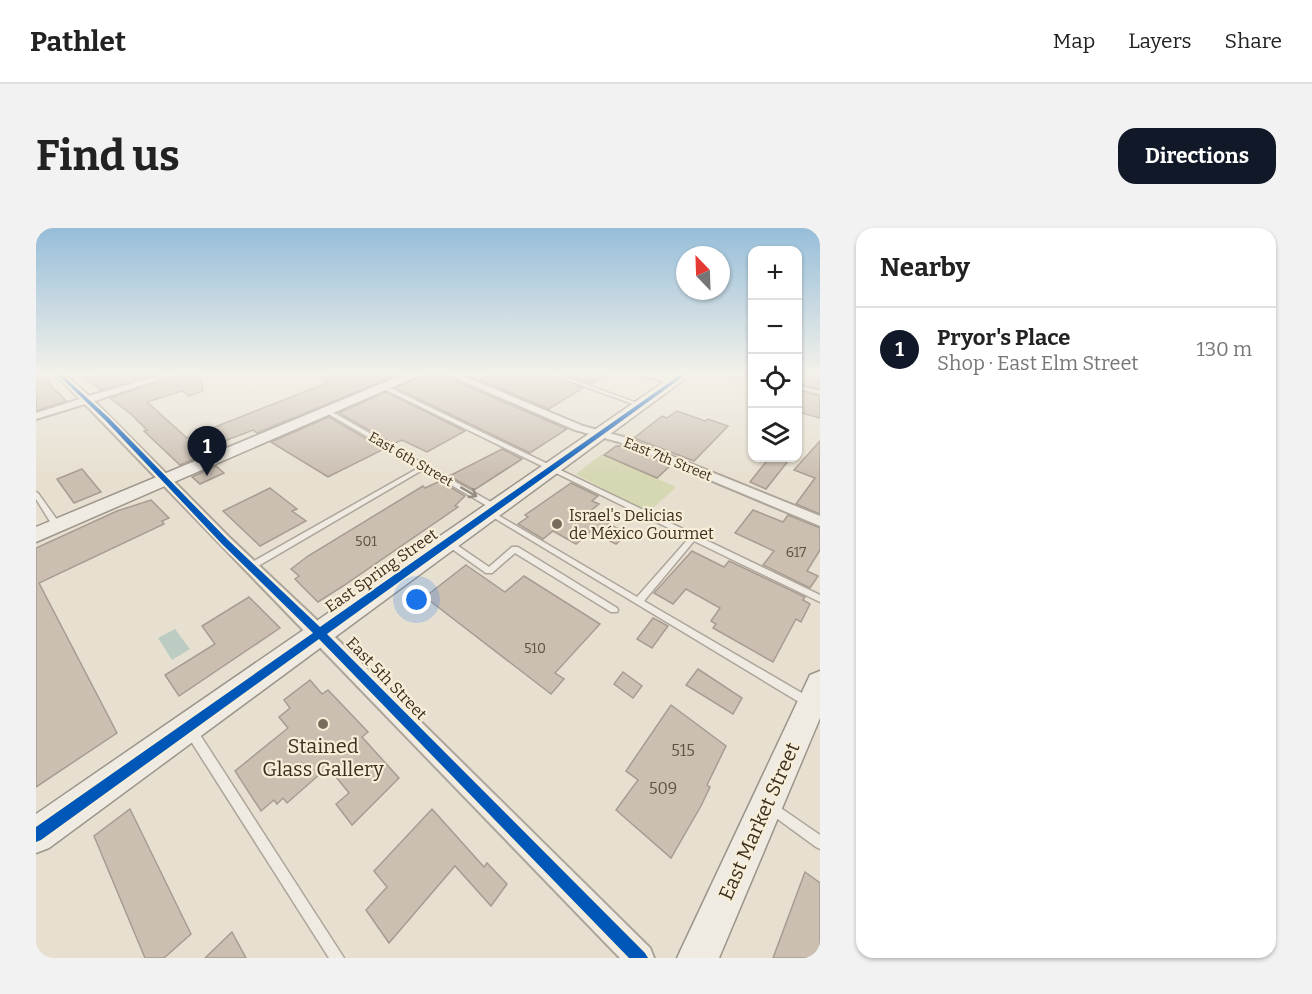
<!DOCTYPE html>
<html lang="en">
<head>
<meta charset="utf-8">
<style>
	body { margin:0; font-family:Bitter,serif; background:#f2f2f2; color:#222 }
	.controls { position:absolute; right:18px; top:18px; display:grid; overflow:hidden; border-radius:12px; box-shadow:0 2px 4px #0004 }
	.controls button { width:54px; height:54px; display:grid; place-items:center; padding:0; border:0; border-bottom:2px solid #e0e0e0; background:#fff; color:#222; font:30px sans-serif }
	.compass { position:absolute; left:640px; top:18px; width:54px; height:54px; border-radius:50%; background:#fff; box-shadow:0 2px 4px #0004; rotate:337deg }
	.you { position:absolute; left:381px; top:372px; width:21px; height:21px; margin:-15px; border:4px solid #fff; border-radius:50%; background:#1a73e8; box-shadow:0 0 0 9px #1a73e833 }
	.badge { display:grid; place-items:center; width:39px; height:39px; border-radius:50%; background:#111827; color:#fff; font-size:20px; font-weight:700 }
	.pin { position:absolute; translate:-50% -50px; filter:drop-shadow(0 2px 3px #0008) }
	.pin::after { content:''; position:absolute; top:32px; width:21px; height:18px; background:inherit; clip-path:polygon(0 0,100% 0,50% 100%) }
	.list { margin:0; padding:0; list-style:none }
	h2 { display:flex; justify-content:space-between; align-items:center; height:78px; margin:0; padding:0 24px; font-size:26px }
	h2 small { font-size:20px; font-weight:400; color:#767676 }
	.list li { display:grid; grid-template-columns:39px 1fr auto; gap:18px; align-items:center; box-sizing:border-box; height:84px; padding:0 24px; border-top:2px solid #e0e0e0 }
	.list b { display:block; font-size:22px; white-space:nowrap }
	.list p { margin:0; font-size:20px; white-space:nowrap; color:#767676 }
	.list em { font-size:20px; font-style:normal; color:#767676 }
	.icon { flex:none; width:33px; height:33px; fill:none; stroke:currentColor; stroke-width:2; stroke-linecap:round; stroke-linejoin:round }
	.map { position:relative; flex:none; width:784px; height:730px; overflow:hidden; border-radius:18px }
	header { display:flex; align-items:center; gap:36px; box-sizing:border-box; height:84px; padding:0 30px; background:#fff; border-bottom:2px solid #e0e0e0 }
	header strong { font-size:28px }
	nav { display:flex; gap:33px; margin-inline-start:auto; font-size:21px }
	.intro { display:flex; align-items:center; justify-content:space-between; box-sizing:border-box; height:144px; padding:0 36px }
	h1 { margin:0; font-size:42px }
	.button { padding:15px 27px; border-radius:18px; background:#111827; color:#fff; font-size:21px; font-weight:700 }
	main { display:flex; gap:36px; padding:0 36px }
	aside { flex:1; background:#fff; border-radius:18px; box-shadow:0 2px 4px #0004 }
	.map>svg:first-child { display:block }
</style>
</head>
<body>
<header>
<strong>Pathlet</strong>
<nav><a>Map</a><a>Layers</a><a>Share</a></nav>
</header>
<div class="intro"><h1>Find us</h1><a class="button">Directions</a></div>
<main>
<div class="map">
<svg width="784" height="730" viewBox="0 0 784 730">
	<rect width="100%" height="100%" fill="#e7e0d1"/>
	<path fill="#d6d7b3" d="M566 226 640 259 612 285 540 246Z"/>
	<path fill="#bcccc2" d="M139 401 154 421 136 432 122 410Z"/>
	<g fill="#cbbfb2" stroke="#a89c90" stroke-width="1.5">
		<path d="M0 145H3L30 173 0 183Z"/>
		<path d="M69 145H125L65 162 49 150Z"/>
		<path d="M145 145H164L167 163 153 168 146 163 111 174 151 210 291 155 287 145H366L221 205 217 202 165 222 162 224 167 227 144 237 108 203 111 202 96 187 74 170Z"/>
		<path d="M391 145H400L531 201 494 225 360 160Z"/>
		<path d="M460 145H510L547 160 513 181 444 152Z"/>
		<path d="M522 145H574L555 156Z"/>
		<path d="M762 145 784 147V161L762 156Z"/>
		<path d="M762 162 784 168V190L762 184Z"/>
		<path d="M350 164 429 203 391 224 366 212 357 216 303 185Z"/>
		<path d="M641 183 669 193 672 191 692 198 658 233 598 210 626 188 631 190Z"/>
		<path d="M293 189 348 221 292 249 235 214Z"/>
		<path d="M784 213V286L760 276 779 250 758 242Z"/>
		<path d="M580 218H587L634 238 621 250 568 227Z"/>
		<path d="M466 221 486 231 438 262 413 248Z"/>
		<path d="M733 230 752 233 730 261 714 254Z"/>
		<path d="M180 238 188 245 164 256 156 249Z"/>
		<path d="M46 241 65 264 38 275 21 251Z"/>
		<path d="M404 253 429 268 419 278 422 279 307 358 282 374 259 351 263 348 255 341 272 328 387 258 389 260Z"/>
		<path d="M535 255 562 268 556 273 563 276 552 285 592 306 580 316 555 303 540 316 517 303 507 311 482 296 492 289 489 287Z"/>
		<path d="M234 260 261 281 256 283 270 293 224 318 187 283Z"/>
		<path d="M115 272 133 290 126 293 128 296 3 355 81 505 0 559V320L81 283Z"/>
		<path d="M717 282 747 294 752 287 784 300V322L771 343 782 348 774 360 727 337 738 323 699 305Z"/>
		<path d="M656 323 688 339 693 333 769 369 767 372 774 376 765 394 760 391 737 434 677 400 680 396 675 393 684 380 650 361 637 376 618 365Z"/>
		<path d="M430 337 469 364 488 348 564 396 519 445 528 451 515 466 389 369Z"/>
		<path d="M213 369 244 400 143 468 129 447 179 416 166 398Z"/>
		<path d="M617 390 632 398 616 420 601 411Z"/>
		<path d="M662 441 706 470 697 486 650 457Z"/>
		<path d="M587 444 606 458 597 470 578 456Z"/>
		<path d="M274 452 286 466 292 462 332 504 326 509 363 550 316 597 300 576 313 565 292 539 251 575 247 570 241 576 238 572 225 583 199 543 252 500 243 489 254 480 248 472Z"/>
		<path d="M635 477 690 518 671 557 674 559 665 578 635 630 580 582 602 552 590 543Z"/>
		<path d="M94 581 155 706 128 730H109L58 608Z"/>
		<path d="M396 581 448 639 451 635 471 656 455 678 419 638 353 715 330 682 351 659 338 643Z"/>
		<path d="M769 644 784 655V730H737Z"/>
		<path d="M196 704 210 730H169Z"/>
	</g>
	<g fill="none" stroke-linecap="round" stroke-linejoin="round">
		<g stroke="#ada599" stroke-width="3">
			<g id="lane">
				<path d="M512 145H517L607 177 602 178Z"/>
				<path d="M711 145H716V147L711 146Z"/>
				<path d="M346 158H350L784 367V374L658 313 608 373 776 471 777 474 776 477 772 479 768 477 450 285 451 283H455L601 369 653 310 346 160Z"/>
				<path d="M762 158 784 163V166L762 160Z"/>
				<path d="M291 181 462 278 463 280 462 282H458L388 241 217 341H211L210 339 211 337 384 239 289 184V182Z"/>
				<path d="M0 264 2 265 24 296 25 298 24 300H18L0 271Z"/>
				<path d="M412 311 453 339 476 319H482L581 380 582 382 581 384H575L479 325 456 345H450L409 316 408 314 409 312Z"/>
				<path d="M155 498 159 499 308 730H293L151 507 150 503 151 499Z"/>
				<path d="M736 574 784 607V621L780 619 732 584 730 580 732 576Z"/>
			</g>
		</g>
		<g stroke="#ada599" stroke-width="4">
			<g id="street">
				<path d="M18 145H27L53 168 131 145H143L58 173 194 310 302 412 614 720 618 730H584L49 176 0 191V185L44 171Z"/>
				<path d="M408 145H420L547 198 591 210 784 288V298L583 214 539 202Z"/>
			</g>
		</g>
		<g stroke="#9c958a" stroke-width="3">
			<g id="secondary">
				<path d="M371 145H389L0 314V299Z"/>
				<path d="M608 145H626L637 148 642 145H657L13 620 0 625V586L628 154 609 148Z"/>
				<path d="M784 443V490L683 730H641L774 447Z"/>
			</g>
		</g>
		<path stroke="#c8c2b9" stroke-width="2" stroke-dasharray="3 2" stroke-linecap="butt" d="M676 145 706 153"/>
		<use href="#lane" fill="#efebe3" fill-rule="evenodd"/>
		<use href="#street" fill="#efebe3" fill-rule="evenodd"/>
		<use href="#secondary" fill="#efebe3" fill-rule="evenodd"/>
		<g stroke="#f7eed8" stroke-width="4">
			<path id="cycleway" d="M20 145H24L73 190 192 312 284 399 647 145H652L291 406 609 725 612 730H593L283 411 5 612 0 614V599L277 405 186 316 69 192Z"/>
		</g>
		<use href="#cycleway" fill="#0057b8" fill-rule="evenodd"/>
	</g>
	<defs><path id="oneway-shaft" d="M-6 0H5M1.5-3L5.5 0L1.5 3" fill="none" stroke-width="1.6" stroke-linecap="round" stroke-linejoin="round" transform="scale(1.5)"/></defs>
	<use stroke="#968c82" href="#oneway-shaft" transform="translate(433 264) rotate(30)"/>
	<linearGradient id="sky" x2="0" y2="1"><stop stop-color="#96bed9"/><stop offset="0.59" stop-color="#f4f1ea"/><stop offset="1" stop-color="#f4f1ea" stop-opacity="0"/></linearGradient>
	<rect width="784" height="247" fill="url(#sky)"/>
	<g fill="#786c5e" stroke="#f7eed8" stroke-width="2">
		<circle cx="521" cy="296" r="6"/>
		<circle cx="287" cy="496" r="6"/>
	</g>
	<g text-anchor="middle" stroke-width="4.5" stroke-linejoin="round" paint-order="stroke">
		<g font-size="14" fill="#3d2e20" stroke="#f7eed8">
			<text transform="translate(375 231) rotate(30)" y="5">East 6th Street</text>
			<text transform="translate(632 231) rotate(22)" y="5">East 7th Street</text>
		</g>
		<g font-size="14" fill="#605244">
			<text x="330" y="318">501</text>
			<text x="760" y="329">617</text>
			<text x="499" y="425">510</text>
		</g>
		<g font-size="16" fill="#3d2e20" stroke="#f7eed8" text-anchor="start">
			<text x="533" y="293">Israel's Delicias<tspan x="533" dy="18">de México Gourmet</tspan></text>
		</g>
		<g font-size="16" fill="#3d2e20" stroke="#f7eed8">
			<text transform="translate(345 342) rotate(-35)" y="6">East Spring Street</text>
			<text transform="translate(351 450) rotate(46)" y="6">East 5th Street</text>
		</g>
		<g font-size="16" fill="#605244">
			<text x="647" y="528">515</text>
			<text x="627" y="566">509</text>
		</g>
		<g font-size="20" fill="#3d2e20" stroke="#f7eed8">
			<text x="287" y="525">Stained<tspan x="287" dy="23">Glass Gallery</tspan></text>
		</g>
		<g font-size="20" fill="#3d2e20" stroke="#f7eed8">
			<text transform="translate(723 593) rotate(-66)" y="7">East Market Street</text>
		</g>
	</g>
</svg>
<div class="controls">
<button>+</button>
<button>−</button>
<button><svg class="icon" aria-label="locate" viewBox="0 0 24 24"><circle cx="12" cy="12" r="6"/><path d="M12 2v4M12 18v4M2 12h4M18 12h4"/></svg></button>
<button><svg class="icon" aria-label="layers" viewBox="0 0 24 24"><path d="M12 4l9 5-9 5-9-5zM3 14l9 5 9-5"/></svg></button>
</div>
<svg class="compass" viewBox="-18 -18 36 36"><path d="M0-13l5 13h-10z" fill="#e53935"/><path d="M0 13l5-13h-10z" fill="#767676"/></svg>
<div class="you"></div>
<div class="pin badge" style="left:171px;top:248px">1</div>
</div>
<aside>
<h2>Nearby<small></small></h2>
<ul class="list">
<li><span class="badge">1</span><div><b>Pryor's Place</b><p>Shop · East Elm Street</p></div><em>130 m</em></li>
</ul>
</aside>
</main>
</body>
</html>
